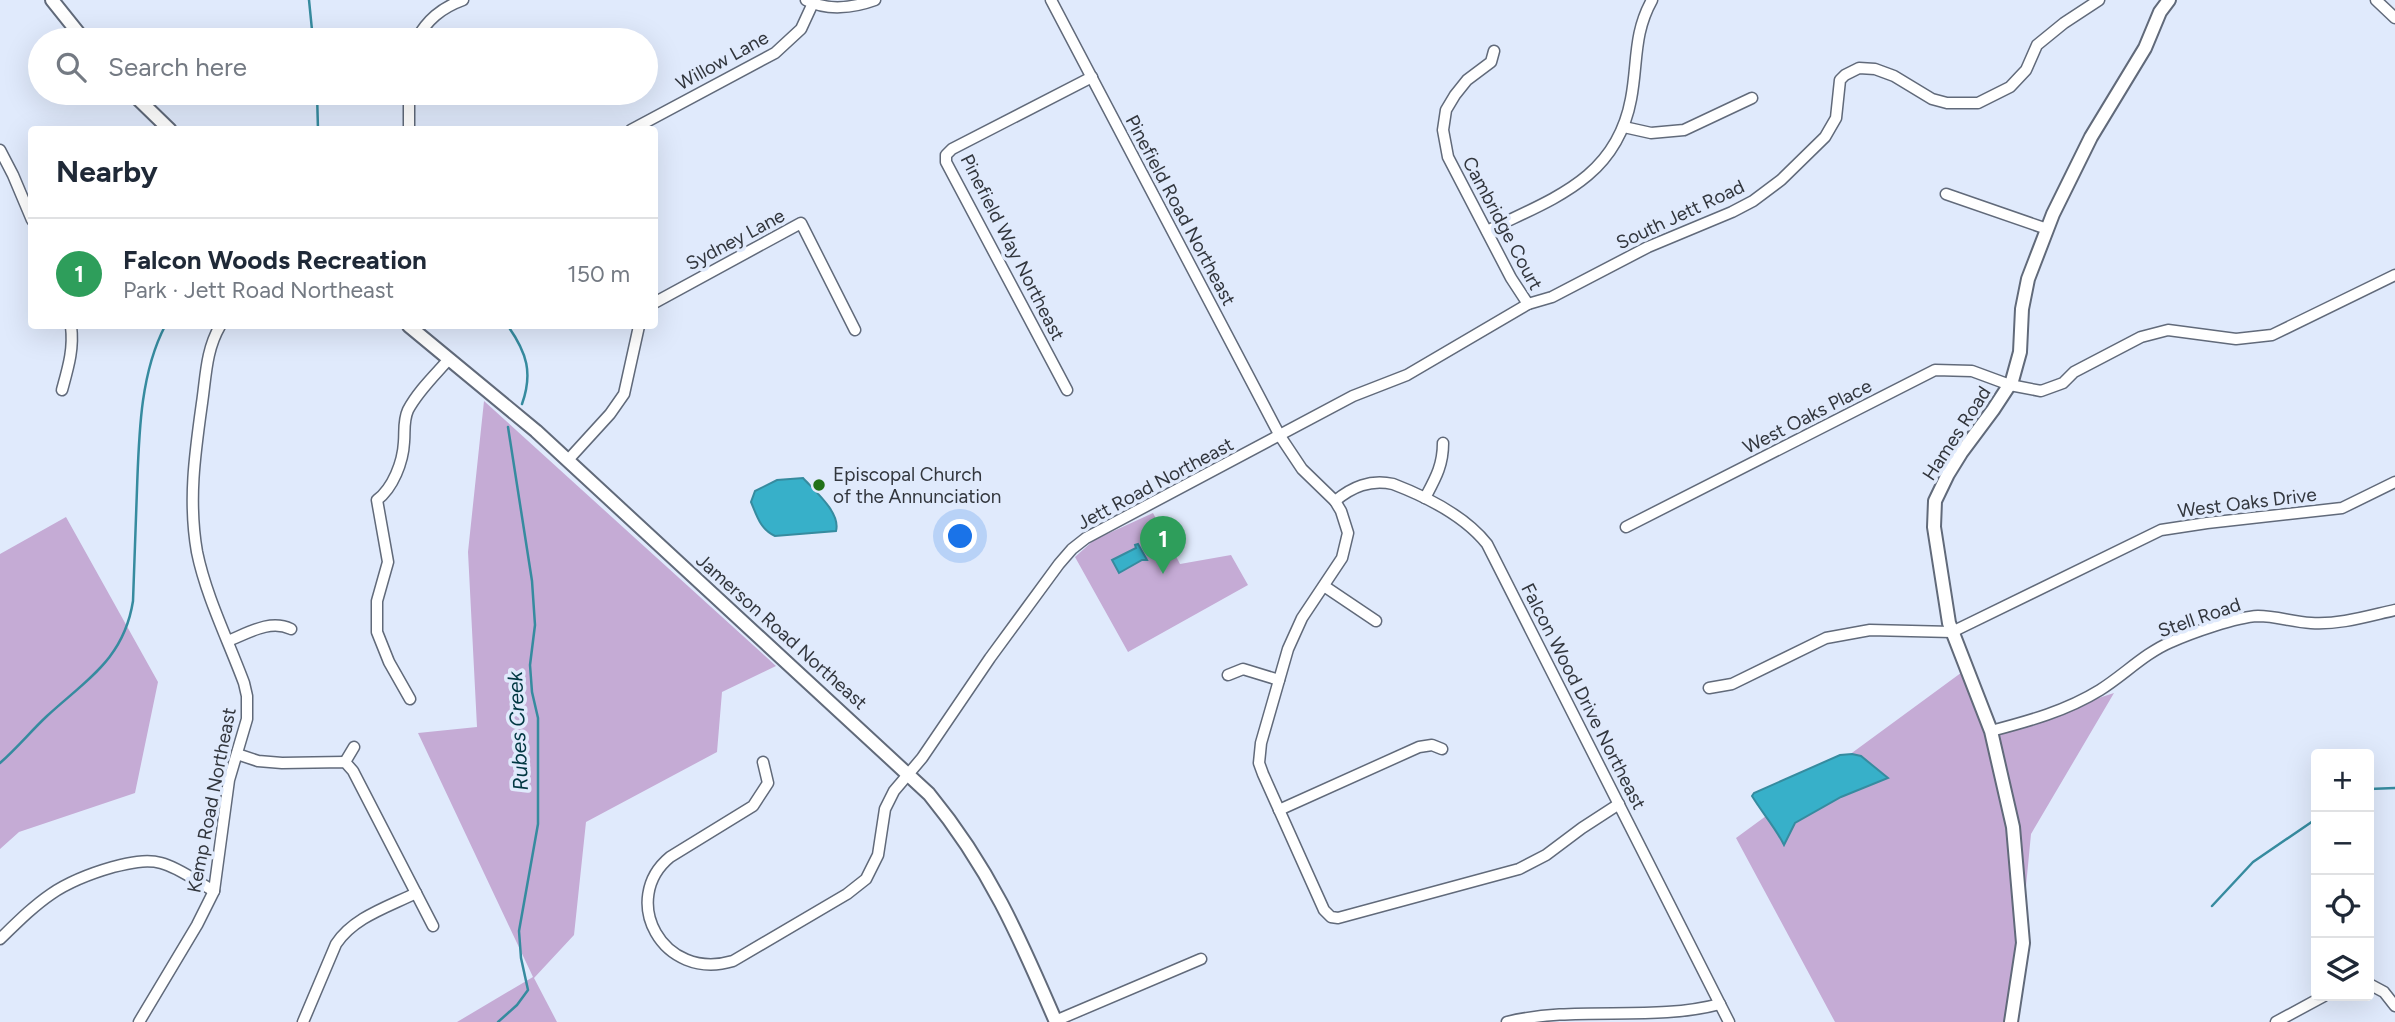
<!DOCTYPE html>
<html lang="en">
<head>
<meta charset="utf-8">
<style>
	body { margin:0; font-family:Figtree,sans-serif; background:#f6f6f7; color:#1f2937 }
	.controls { position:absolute; right:21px; bottom:21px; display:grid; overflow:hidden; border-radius:7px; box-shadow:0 7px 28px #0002 }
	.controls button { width:63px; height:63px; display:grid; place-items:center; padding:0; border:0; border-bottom:2px solid #e0e1e3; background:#fff; color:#1f2937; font:35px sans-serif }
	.you { position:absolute; left:961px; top:537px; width:24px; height:24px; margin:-18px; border:5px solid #fff; border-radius:50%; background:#1a73e8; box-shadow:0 0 0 10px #1a73e833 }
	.badge { display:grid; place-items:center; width:46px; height:46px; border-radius:50%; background:#db2777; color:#fff; font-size:23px; font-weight:700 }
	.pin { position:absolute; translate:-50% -58px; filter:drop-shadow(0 2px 4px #0008) }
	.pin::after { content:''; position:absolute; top:37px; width:24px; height:21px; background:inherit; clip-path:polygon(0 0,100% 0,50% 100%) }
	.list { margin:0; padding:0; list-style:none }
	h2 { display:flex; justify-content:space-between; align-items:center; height:91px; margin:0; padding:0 28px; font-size:30px }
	h2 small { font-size:23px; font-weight:400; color:#747a83 }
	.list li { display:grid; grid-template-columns:46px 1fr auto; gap:21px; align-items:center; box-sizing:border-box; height:112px; padding:0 28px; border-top:2px solid #e0e1e3 }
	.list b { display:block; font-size:26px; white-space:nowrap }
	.list p { margin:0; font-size:23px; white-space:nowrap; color:#747a83 }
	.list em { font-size:23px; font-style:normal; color:#747a83 }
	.icon { flex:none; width:38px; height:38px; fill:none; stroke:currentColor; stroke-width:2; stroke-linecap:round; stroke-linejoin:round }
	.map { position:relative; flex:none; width:2395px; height:1022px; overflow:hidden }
	.search { position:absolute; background:#fff; box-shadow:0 7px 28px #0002; left:28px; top:28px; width:630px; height:77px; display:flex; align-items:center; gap:18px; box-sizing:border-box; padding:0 24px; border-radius:38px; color:#747a83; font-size:26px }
	.panel { position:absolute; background:#fff; box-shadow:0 7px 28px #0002; left:28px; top:126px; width:630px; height:203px; border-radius:7px }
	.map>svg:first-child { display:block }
</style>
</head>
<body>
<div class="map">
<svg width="2395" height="1022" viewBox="0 0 2395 1022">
	<rect width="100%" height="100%" fill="#e0eafc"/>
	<g fill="#c5abd5">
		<path d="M484 401 776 666 722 692 717 752 586 822 574 935 534 978 557 1022H457L533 977 418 733 477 727 468 552Z"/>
		<path d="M1153 513 1180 564 1231 555 1248 585 1128 652 1075 557 1094 540Z"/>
		<path d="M66 517 158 682 135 793 19 832 0 849V554Z"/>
		<path d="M1969 667 1994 732 2114 693 2031 834 2013 1022H1835L1736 838Z"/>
	</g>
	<g fill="#37b0c9" stroke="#368b9f" stroke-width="2">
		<path d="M803 478C815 491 841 513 836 531L775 536C760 529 757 516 751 502L755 491 777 480Z"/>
		<path d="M1138 544 1147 560H1142L1119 573 1112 560 1136 548 1135 545Z"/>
		<path d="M1852 754 1861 756 1888 778 1841 797 1795 823 1784 845C1775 827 1763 814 1752 796L1754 793 1840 755Z"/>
	</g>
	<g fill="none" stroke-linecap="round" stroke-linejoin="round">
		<g stroke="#368b9f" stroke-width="2.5">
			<path d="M309 0 313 40"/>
			<path d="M317 93 318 130"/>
			<path d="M508 326C527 353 533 373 522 404"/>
			<path d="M0 763C17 748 31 731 47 716 86 680 124 659 133 601 134 564 136 526 137 489 139 435 140 374 165 326"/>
			<path d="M2369 789 2395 788"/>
			<path d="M2212 906 2253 862 2316 819"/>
			<path d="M498 1022 517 1005 528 990 521 958 519 931 538 824V718L532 692 530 665 535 625 532 581 508 427"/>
		</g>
		<g stroke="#616a7a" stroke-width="13">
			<g id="minor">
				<path d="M806 0C827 11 853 8 875 0"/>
				<path d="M1051 0 1280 436 1302 469 1335 501 1341 511 1348 533 1342 558 1302 618 1288 649 1261 743 1259 763 1263 774 1324 910 1331 917 1338 918 1519 869 1546 855 1582 828 1619 804"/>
				<path d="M2376 0 2395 18"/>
				<path d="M416 40C427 20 441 8 463 0"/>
				<path d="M1494 51 1491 62 1467 80 1455 95 1446 110 1443 130 1448 157 1511 278 1528 304"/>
				<path d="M409 93V130"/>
				<path d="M1624 127 1651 133 1684 130 1752 98"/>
				<path d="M631 130 775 53 801 29 813 3"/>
				<path d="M0 150 13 175 32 220"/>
				<path d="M1946 194 2047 229"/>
				<path d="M1487 231C1551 199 1616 180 1631 99 1638 63 1633 34 1652 0"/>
				<path d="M654 303 801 223 855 330"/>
				<path d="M62 390C68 368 74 349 71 326"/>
				<path d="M1067 390 946 162V155L952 149 1092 77"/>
				<path d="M568 460 610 414 624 394 639 326"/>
				<path d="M1425 498C1435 479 1443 466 1443 443"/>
				<path d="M1335 501C1352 487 1370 479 1393 484 1427 497 1464 515 1487 544L1729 1022"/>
				<path d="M1626 527 1935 370 1972 371 2010 385 2041 391 2063 383 2074 372 2141 337 2168 330 2236 339 2272 335 2395 275"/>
				<path d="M1324 586 1376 621"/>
				<path d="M228 641C248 633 270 619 291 629"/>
				<path d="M1228 675 1243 669 1279 680"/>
				<path d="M1709 688 1732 684 1826 638 1870 630 1952 632 2161 530 2207 523 2342 508 2395 482"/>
				<path d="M410 699 389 662 377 632V601L388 562 377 500C393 488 403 462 404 442 405 431 403 421 408 410 418 391 435 375 449 359"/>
				<path d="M1991 731C2029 721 2066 711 2100 690 2124 675 2145 653 2171 642 2191 633 2236 617 2258 616 2276 616 2293 622 2311 623 2339 625 2368 616 2395 610"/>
				<path d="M237 754 258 761 282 763 345 762 353 771 433 926"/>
				<path d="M345 762 354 747"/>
				<path d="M763 762 768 783 753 806 670 857C619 899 662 982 733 961L847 894 866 879 878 855 885 809 894 791 922 758 990 658 1059 564 1072 549 1086 538 1353 396 1407 375 1528 304 1552 297 1648 247 1732 212 1753 201 1781 180 1825 137 1836 118 1840 80 1845 75 1859 68 1875 69 1894 76 1932 99 1947 103H1978L2010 87 2026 70 2037 45 2064 23 2099 0"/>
				<path d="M1279 810 1419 747 1432 745 1442 749"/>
				<path d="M0 939C40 900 57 883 113 867 129 863 146 859 161 863 180 868 197 882 214 891"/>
				<path d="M2369 984 2384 992 2395 1006"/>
				<path d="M1055 1021 1201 959"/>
				<path d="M139 1022 197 925 214 891 229 780 247 719V696L244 683C228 640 206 596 197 552 188 501 195 453 202 403 206 376 206 350 220 326"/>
				<path d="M303 1022 336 944C354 917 388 907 416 893"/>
				<path d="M1507 1022C1577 1005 1652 1022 1720 1004"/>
				<path d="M2276 1022 2324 996"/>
			</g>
		</g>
		<g stroke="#616a7a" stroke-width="16">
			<g id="tertiary">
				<path d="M52 0 84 40"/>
				<path d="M132 93 170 130"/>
				<path d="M409 326 536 431 929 794C989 867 1019 936 1056 1022"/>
				<path d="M2011 1022 2023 943 2013 827 1991 731 1949 623 1934 527 1935 501 1948 474 1961 453 1993 410 2012 381 2020 352 2022 309 2028 279 2053 214 2091 137 2145 48 2160 12 2169 0"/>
			</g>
		</g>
		<use href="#minor" stroke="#fff" stroke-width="10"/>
		<use href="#tertiary" stroke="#fff" stroke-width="12"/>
	</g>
	<circle fill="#217118" stroke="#e0eafc" stroke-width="2.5" cx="819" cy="485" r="7"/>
	<g text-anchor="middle" stroke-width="7" stroke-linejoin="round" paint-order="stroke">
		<g font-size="19" fill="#32363d" stroke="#e0eafc">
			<text transform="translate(722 60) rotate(-29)" y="7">Willow Lane</text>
			<text transform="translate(1181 210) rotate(62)" y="7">Pinefield Road Northeast</text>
			<text transform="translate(1680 214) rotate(-25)" y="7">South Jett Road</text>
			<text transform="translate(1503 223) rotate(62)" y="7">Cambridge Court</text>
			<text transform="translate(735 239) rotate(-28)" y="7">Sydney Lane</text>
			<text transform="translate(1013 247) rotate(63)" y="7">Pinefield Way Northeast</text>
			<text transform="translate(1807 416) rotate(-27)" y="7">West Oaks Place</text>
			<text transform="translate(1956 433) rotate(-57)" y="7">Hames Road</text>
			<text transform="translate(1155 483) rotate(-28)" y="7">Jett Road Northeast</text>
			<text transform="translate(2247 502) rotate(-7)" y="7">West Oaks Drive</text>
			<text transform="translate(2199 617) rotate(-19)" y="7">Stell Road</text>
			<text transform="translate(782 631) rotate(42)" y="7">Jamerson Road Northeast</text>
			<text transform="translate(1584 696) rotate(63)" y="7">Falcon Wood Drive Northeast</text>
			<text transform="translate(211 800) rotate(-79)" y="7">Kemp Road Northeast</text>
		</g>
		<g font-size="19" fill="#32363d" stroke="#e0eafc" text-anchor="start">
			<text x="833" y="481">Episcopal Church<tspan x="833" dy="22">of the Annunciation</tspan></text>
		</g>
		<g font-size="21" font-style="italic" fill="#003742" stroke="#e0eafc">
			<text transform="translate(518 731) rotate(-93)" y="7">Rubes Creek</text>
		</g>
	</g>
</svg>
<div class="controls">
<button>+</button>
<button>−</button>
<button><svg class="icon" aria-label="locate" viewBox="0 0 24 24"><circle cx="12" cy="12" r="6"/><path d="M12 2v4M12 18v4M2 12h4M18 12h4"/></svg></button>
<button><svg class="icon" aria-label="layers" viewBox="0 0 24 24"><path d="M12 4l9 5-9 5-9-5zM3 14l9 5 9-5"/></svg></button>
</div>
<div class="you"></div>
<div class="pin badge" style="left:1163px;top:574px;background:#2e9e5b">1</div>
<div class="search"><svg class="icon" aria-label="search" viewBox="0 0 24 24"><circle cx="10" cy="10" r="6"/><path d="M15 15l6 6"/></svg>Search here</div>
<section class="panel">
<h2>Nearby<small></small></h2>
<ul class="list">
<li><span class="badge" style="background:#2e9e5b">1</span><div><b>Falcon Woods Recreation</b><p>Park · Jett Road Northeast</p></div><em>150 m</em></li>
</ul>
</section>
</div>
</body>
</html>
